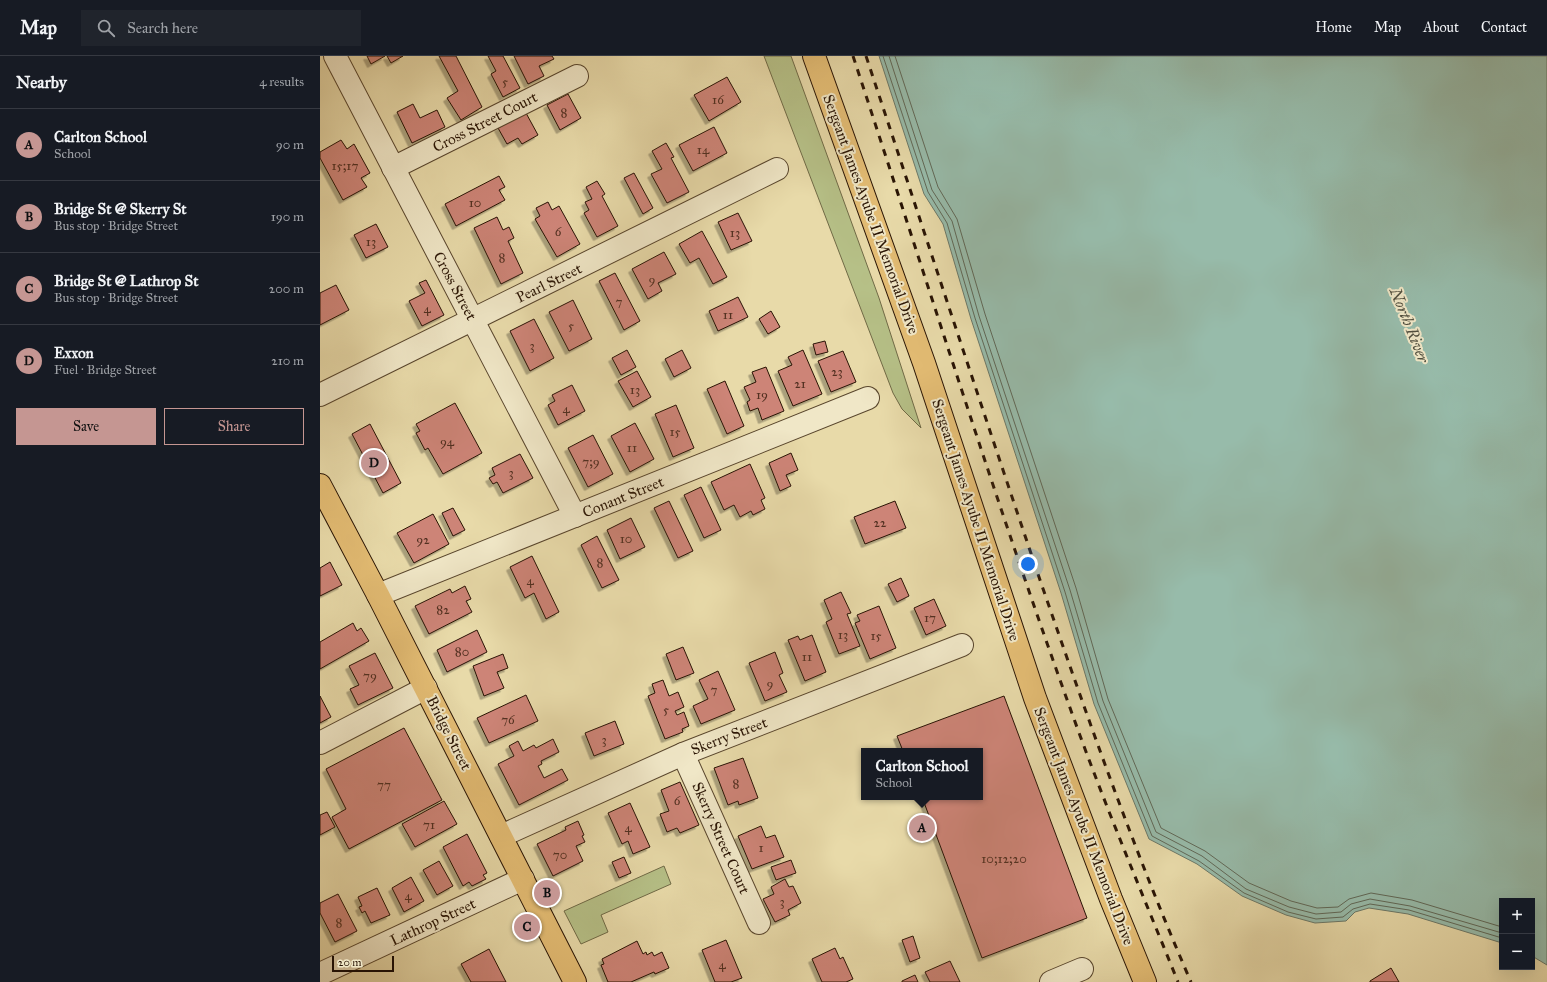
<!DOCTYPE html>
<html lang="en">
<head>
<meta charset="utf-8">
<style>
	body { margin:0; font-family:"IM FELL Great Primer",serif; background:#20242c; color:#f1f3f6 }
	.controls { position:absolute; right:12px; bottom:12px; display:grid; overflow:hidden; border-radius:0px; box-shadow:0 4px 16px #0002 }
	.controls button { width:36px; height:36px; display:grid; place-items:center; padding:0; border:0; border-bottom:1px solid #363941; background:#171b24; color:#f1f3f6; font:20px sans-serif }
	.scale { position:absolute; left:12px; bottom:10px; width:62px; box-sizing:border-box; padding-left:4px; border:2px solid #291404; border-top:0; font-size:11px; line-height:14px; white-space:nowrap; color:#291404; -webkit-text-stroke:3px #f0e7c7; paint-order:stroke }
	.you { position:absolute; left:708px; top:508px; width:14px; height:14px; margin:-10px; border:3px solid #fff; border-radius:50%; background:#1a73e8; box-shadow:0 0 0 6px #1a73e833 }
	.badge { display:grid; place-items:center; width:26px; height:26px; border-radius:50%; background:#c59692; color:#111; font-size:13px; font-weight:700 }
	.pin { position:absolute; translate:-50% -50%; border:2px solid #fff; box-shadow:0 1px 4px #0006 }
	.popup { position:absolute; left:541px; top:692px; width:122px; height:52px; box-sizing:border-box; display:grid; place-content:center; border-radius:0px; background:#171b24; filter:drop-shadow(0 1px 3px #0005); font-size:13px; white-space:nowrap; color:#9ea1a6 }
	.popup b { font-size:15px; color:#f1f3f6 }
	.popup::after { content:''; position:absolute; left:50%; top:100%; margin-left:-8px; border:8px solid transparent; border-top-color:#171b24 }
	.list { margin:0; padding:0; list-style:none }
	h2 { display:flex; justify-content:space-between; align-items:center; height:52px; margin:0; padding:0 16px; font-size:17px }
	h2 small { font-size:13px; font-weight:400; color:#9ea1a6 }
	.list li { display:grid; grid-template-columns:26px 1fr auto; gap:12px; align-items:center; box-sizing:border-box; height:72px; padding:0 16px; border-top:1px solid #363941 }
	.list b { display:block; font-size:15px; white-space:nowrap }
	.list p { margin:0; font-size:13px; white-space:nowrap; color:#9ea1a6 }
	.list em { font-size:13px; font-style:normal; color:#9ea1a6 }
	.actions { display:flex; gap:8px; padding:12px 16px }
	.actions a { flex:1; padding:9px 0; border:1px solid #c59692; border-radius:0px; text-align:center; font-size:14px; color:#c59692 }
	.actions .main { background:#c59692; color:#111 }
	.icon { flex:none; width:22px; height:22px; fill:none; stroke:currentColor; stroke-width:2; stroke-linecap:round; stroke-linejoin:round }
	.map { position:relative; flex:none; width:1227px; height:926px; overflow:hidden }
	header { display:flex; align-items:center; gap:24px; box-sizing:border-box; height:56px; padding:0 20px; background:#171b24; border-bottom:1px solid #363941 }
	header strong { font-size:19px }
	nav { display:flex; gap:22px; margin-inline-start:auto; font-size:14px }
	.search { width:280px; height:36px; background:#20242c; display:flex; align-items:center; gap:10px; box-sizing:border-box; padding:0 14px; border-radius:0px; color:#9ea1a6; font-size:15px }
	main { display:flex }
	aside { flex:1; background:#171b24 }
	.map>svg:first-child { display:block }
</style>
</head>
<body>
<header>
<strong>Map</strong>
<div class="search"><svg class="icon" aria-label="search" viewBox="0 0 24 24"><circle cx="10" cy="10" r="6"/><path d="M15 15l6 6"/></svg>Search here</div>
<nav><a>Home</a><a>Map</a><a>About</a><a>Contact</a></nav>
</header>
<main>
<aside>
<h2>Nearby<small>4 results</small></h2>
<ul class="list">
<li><span class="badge">A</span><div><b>Carlton School</b><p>School</p></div><em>90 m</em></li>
<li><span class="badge">B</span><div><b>Bridge St @ Skerry St</b><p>Bus stop · Bridge Street</p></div><em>190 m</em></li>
<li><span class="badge">C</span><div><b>Bridge St @ Lathrop St</b><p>Bus stop · Bridge Street</p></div><em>200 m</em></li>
<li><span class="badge">D</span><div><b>Exxon</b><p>Fuel · Bridge Street</p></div><em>210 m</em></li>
</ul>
<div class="actions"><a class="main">Save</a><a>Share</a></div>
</aside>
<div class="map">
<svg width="1227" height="926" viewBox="0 0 1227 926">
	<defs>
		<filter id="shadow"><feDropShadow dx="-3.5" dy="3.5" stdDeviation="0" flood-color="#0004"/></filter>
	</defs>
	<rect width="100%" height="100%" fill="#e8daa9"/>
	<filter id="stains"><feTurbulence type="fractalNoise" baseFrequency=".005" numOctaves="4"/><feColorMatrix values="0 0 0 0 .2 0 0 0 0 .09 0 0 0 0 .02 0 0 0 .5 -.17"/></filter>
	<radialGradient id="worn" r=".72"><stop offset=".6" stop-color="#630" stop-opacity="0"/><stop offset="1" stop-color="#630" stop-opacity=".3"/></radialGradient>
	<g fill="#b6c087" stroke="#706a46">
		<path d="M444 0H471L559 242 601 372 582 353 573 337Z"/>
		<path d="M344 810 351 828 281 859 288 876 261 888 244 855Z"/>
	</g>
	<path fill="#97bbaa" stroke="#6b7868" d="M559 0H1227V909L1212 900V845H1182V887L1088 858 1049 852 1035 856 1026 865 995 867 966 859 922 840 877 808 829 783 774 648 741 537 651 263 623 168 604 138Z"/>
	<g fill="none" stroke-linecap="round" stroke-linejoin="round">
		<g stroke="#606857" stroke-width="1">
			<path d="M563 0 608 136 627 167 655 262 745 536 778 647 832 780 879 805 924 837 968 856 996 863 1023 861 1033 853 1050 848 1089 854 1182 882"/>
			<path d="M569 0 612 134 632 165 659 260 750 534 783 645 836 776 882 800 926 833 969 851 996 858 1021 856 1031 848 1050 843 1090 850 1182 877"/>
			<path d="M575 0 618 131 637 163 665 258 756 532 788 643 841 772 885 795 929 827 971 845 997 852 1018 851 1029 843 1051 837 1092 844 1182 871"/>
		</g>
	</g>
	<g fill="#cd8477" stroke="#291404" filter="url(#shadow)">
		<path d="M47 0H65L51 8Z"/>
		<path d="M67 0H83L71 7Z"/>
		<path d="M119 0H136L162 51 141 64 127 42 138 35Z"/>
		<path d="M168 0H183L200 32 183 41 171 18 176 15Z"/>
		<path d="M194 0H232L234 3 219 10 224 20 208 28Z"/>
		<path d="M407 21 421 46 389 65 374 39Z"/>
		<path d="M248 38 261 62 240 74 227 49Z"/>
		<path d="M93 48 100 62 117 54 125 71 92 87 77 56Z"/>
		<path d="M206 57 218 79 202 88 198 82 187 88 178 72Z"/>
		<path d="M394 71 407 97 373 115 359 89Z"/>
		<path d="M21 84 27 93 34 88 50 117 41 122 47 131 23 144 0 102V96Z"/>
		<path d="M346 87 354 101 351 102 369 136 347 147 331 118 342 113 332 95Z"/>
		<path d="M314 117 333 152 323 158 304 122Z"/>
		<path d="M179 120 185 131 179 134 185 144 136 170 125 148Z"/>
		<path d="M277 125 285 138 282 140 298 170 277 181 264 157 269 154 265 146 272 143 266 131Z"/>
		<path d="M228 146 232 154 239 150 260 188 237 201 215 163 220 160 216 152Z"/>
		<path d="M418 157 432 185 411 194 398 166Z"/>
		<path d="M177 161 183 174 189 171 194 182 188 185 203 217 181 228 154 172Z"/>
		<path d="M56 168 68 191 46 202 34 179Z"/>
		<path d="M382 175 407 221 393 228 379 202 370 207 359 188Z"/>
		<path d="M344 196 356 218 338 227 342 235 328 243 312 213Z"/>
		<path d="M295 217 320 265 304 274 279 225Z"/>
		<path d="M106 224 124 259 102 270 89 245 105 237 99 227Z"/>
		<path d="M16 229 29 254 0 269V237Z"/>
		<path d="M418 241 428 261 398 275 389 255Z"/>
		<path d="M253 244 272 283 249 295 229 256Z"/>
		<path d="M451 255 460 271 448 278 439 263Z"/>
		<path d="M214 263 234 302 210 315 190 275Z"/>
		<path d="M505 285 508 296 496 299 493 288Z"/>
		<path d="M307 294 316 311 301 319 292 302Z"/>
		<path d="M362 294 371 312 354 321 345 303Z"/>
		<path d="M483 294 502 338 473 350 458 315 472 309 468 301Z"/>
		<path d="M523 295 536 326 511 336 498 305Z"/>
		<path d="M446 311 464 355 442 364 438 352 430 355 427 346 430 344 424 331 436 326 432 316Z"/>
		<path d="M317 315 331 341 313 351 298 325Z"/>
		<path d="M405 325 424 370 407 378 387 333Z"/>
		<path d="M252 329 265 355 238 369 228 349 235 345 232 339Z"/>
		<path d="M135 347 162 397 123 418 108 392 105 394 96 377 100 375 96 368Z"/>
		<path d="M356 349 374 392 353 401 335 358Z"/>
		<path d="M315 367 334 403 310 416 291 380Z"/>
		<path d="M50 368 81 427 63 437 32 378Z"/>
		<path d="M273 379 293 418 268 431 248 392Z"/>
		<path d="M471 397 478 414 466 419 471 430 460 435 449 407Z"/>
		<path d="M200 398 213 422 183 437 177 426 173 428 169 422 175 419 172 412Z"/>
		<path d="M430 408 445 442 441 444 445 453 433 459 431 455 420 461 414 449 404 454 391 426Z"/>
		<path d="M381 431 401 474 384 482 364 439Z"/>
		<path d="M349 445 373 495 358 502 334 452Z"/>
		<path d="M575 445 586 472 545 488 534 461Z"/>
		<path d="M133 452 145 474 133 480 122 457Z"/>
		<path d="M113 458 129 488 94 507 77 477Z"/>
		<path d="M311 462 325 491 300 503 287 474Z"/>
		<path d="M277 480 299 524 282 532 261 489Z"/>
		<path d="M212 500 239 556 226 563 214 537 205 542 190 511Z"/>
		<path d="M10 506 22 529 0 540V512Z"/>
		<path d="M581 522 589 540 577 546 568 528Z"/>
		<path d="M145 530 151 543 146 545 152 556 109 578 95 550 130 533 132 537Z"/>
		<path d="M521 536 531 557 527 558 540 590 519 598 506 566 512 563 504 544Z"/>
		<path d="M614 543 626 570 606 579 594 552Z"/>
		<path d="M559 550 576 592 550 603 535 567 540 565 537 559Z"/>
		<path d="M33 567 37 575 41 572 49 585 0 613V586Z"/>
		<path d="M157 574 167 596 127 616 117 594Z"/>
		<path d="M492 579 506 616 485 625 468 584 478 580 480 584Z"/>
		<path d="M363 591 374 617 356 624 346 598Z"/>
		<path d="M455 596 463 617 459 619 467 636 445 645 429 607Z"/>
		<path d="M55 597 73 632 38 649 30 633 39 629 29 610Z"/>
		<path d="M183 598 188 612 177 616 184 632 164 640 153 610Z"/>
		<path d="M398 615 415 654 381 668 373 650 388 643 379 624Z"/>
		<path d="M343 624 349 640 358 636 364 651 355 655 357 659 364 656 369 670 362 673 363 676 345 683 328 640 335 637 332 628Z"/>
		<path d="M206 639 218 665 169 687 157 662Z"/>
		<path d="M0 640 11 661 0 667Z"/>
		<path d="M684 640 767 862 662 902 602 741H660V695H583L577 680Z"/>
		<path d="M295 665 304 688 274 700 265 677Z"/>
		<path d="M84 672 122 744 29 793 12 761 26 753 6 713Z"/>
		<path d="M233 683 239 696 221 705 222 708 218 710 224 722 242 713 248 724 199 749 178 708 194 700 189 690 198 685 203 695 214 689 216 692Z"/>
		<path d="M423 702 438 742 419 749 418 745 408 749 394 712Z"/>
		<path d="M360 726 379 769 360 777 357 772 347 776 340 758 349 755 341 734Z"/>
		<path d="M124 745 137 768 95 791 82 768Z"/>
		<path d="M310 747 330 791 313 798 308 785 302 788 288 757Z"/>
		<path d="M7 756 15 771 0 779V759Z"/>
		<path d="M258 765 264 779 262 780 265 786 256 790 263 805 233 820 217 788 246 774 245 771Z"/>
		<path d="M441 770 446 782 455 779 464 801 432 813 418 780Z"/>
		<path d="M147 778 167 817 163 819 166 823 152 830 149 826 143 830 123 791Z"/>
		<path d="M304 801 311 817 299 822 292 806Z"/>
		<path d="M471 804 476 817 456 824 451 811Z"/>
		<path d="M119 805 133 830 117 839 103 814Z"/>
		<path d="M91 821 104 845 84 856 72 832Z"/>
		<path d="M465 823 469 831 473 830 481 847 468 854 470 859 455 866 443 843 454 838 451 831Z"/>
		<path d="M57 832 70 859 51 867 45 855 42 857 39 851 42 850 38 841Z"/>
		<path d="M18 838 37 875 15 886 0 857V847Z"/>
		<path d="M593 880 600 902 590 906 582 884Z"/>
		<path d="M406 884 422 922 411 926H395L382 894Z"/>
		<path d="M317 885 323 898 326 896 327 899 332 896 334 900 342 896 349 912 335 918 334 916 311 926H288L281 909 284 908 282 903Z"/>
		<path d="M515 892 520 903 523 901 533 923 526 926H502L492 903Z"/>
		<path d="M169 893 186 926H151L141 908Z"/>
		<path d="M630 905 640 926H610L605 916Z"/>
		<path d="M1071 912 1079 926H1050V925Z"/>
		<path d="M595 919 598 926H582V925Z"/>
	</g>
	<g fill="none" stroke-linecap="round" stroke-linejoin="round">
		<g stroke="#59462d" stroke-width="24">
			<g id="minor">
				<path d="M15 0 255 460"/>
				<path d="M73 112 257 20"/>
				<path d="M0 339 457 113"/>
				<path d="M58 539 548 342"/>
				<path d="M0 687 106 632"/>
				<path d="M363 698 439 867"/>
				<path d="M181 780 363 698 642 589"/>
				<path d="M0 918 203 823"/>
				<path d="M731 926 762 913"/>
			</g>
		</g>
		<g stroke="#291404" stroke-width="24">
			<path id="primary" d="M494 0 604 307 715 642 791 843 825 926"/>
		</g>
		<g stroke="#291404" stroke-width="24">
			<path id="trunk" d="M0 429 58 539 255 926"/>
		</g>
		<use href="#minor" stroke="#f0e7c7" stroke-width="22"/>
		<use href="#primary" stroke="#e4bd74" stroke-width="22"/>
		<use href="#trunk" stroke="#e4bd74" stroke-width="22"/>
		<g stroke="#291404" stroke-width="3" stroke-dasharray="7 7" stroke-linecap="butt">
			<path d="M533 0C607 225 677 451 758 674 789 759 824 842 858 926"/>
			<path d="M546 0C604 175 661 350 720 524 767 660 814 795 871 926"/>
		</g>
	</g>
	<g text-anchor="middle" stroke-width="4" stroke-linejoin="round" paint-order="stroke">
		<g font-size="13" fill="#523021">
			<text x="185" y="30">5</text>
			<text x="398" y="48">16</text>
			<text x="244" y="61">8</text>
			<text x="383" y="98">14</text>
			<text x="25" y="114">15;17</text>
			<text x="155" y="151">10</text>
			<text x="238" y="180">6</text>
			<text x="415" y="181">13</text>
			<text x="51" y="190">13</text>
			<text x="182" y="206">8</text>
			<text x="332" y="228">9</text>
			<text x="299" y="250">7</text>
			<text x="107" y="257">4</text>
			<text x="408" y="263">11</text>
			<text x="251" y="274">5</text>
			<text x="212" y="294">3</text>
			<text x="517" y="320">23</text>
			<text x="480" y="332">21</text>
			<text x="315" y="338">13</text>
			<text x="442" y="343">19</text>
			<text x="246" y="357">4</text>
			<text x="355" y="380">15</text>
			<text x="127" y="390">94</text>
			<text x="312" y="396">11</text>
			<text x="271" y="410">7;9</text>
			<text x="191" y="421">3</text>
			<text x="560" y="471">22</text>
			<text x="306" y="487">10</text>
			<text x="103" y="488">92</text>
			<text x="280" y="511">8</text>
			<text x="210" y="529">4</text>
			<text x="123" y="558">82</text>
			<text x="610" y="566">17</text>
			<text x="523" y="583">13</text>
			<text x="556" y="584">15</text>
			<text x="142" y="600">80</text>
			<text x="487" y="605">11</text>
			<text x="50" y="624">79</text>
			<text x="450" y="632">9</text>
			<text x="394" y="638">7</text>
			<text x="346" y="658">5</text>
			<text x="188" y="668">76</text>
			<text x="284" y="688">3</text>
			<text x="416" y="732">8</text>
			<text x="64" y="733">77</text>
			<text x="357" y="749">6</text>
			<text x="109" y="773">71</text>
			<text x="308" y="776">4</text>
			<text x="441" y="796">1</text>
			<text x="240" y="803">70</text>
			<text x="684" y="807">10;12;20</text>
			<text x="88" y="844">4</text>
			<text x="462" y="850">3</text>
			<text x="19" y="871">8</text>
			<text x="402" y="913">4</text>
		</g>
		<g font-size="15" fill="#291404" stroke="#f0e7c7">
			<text transform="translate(165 66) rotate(-27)" y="5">Cross Street Court</text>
			<text transform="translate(551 158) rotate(70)" y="5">Sergeant James Ayube II Memorial Drive</text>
			<text transform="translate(229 227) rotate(-26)" y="5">Pearl Street</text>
			<text transform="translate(135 230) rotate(62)" y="5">Cross Street</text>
			<text transform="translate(303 441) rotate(-22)" y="5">Conant Street</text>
			<text transform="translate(656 464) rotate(72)" y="5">Sergeant James Ayube II Memorial Drive</text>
			<text transform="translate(129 677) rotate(63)" y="5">Bridge Street</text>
			<text transform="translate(409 680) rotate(-21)" y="5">Skerry Street</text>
			<text transform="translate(764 770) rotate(69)" y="5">Sergeant James Ayube II Memorial Drive</text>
			<text transform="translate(401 782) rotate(66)" y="5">Skerry Street Court</text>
			<text transform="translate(113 866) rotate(-25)" y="5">Lathrop Street</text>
		</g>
		<g font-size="16" font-style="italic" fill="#504e3e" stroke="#f0e7c7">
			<text transform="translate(1090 269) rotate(68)" y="6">North River</text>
		</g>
	</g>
	<rect width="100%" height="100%" filter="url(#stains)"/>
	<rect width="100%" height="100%" fill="url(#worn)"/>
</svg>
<div class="controls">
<button>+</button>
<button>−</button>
</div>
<div class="scale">20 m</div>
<div class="you"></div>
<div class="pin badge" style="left:602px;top:772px">A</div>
<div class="popup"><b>Carlton School</b>School</div>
<div class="pin badge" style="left:227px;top:837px">B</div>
<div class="pin badge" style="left:207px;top:871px">C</div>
<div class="pin badge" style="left:54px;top:407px">D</div>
</div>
</main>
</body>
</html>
